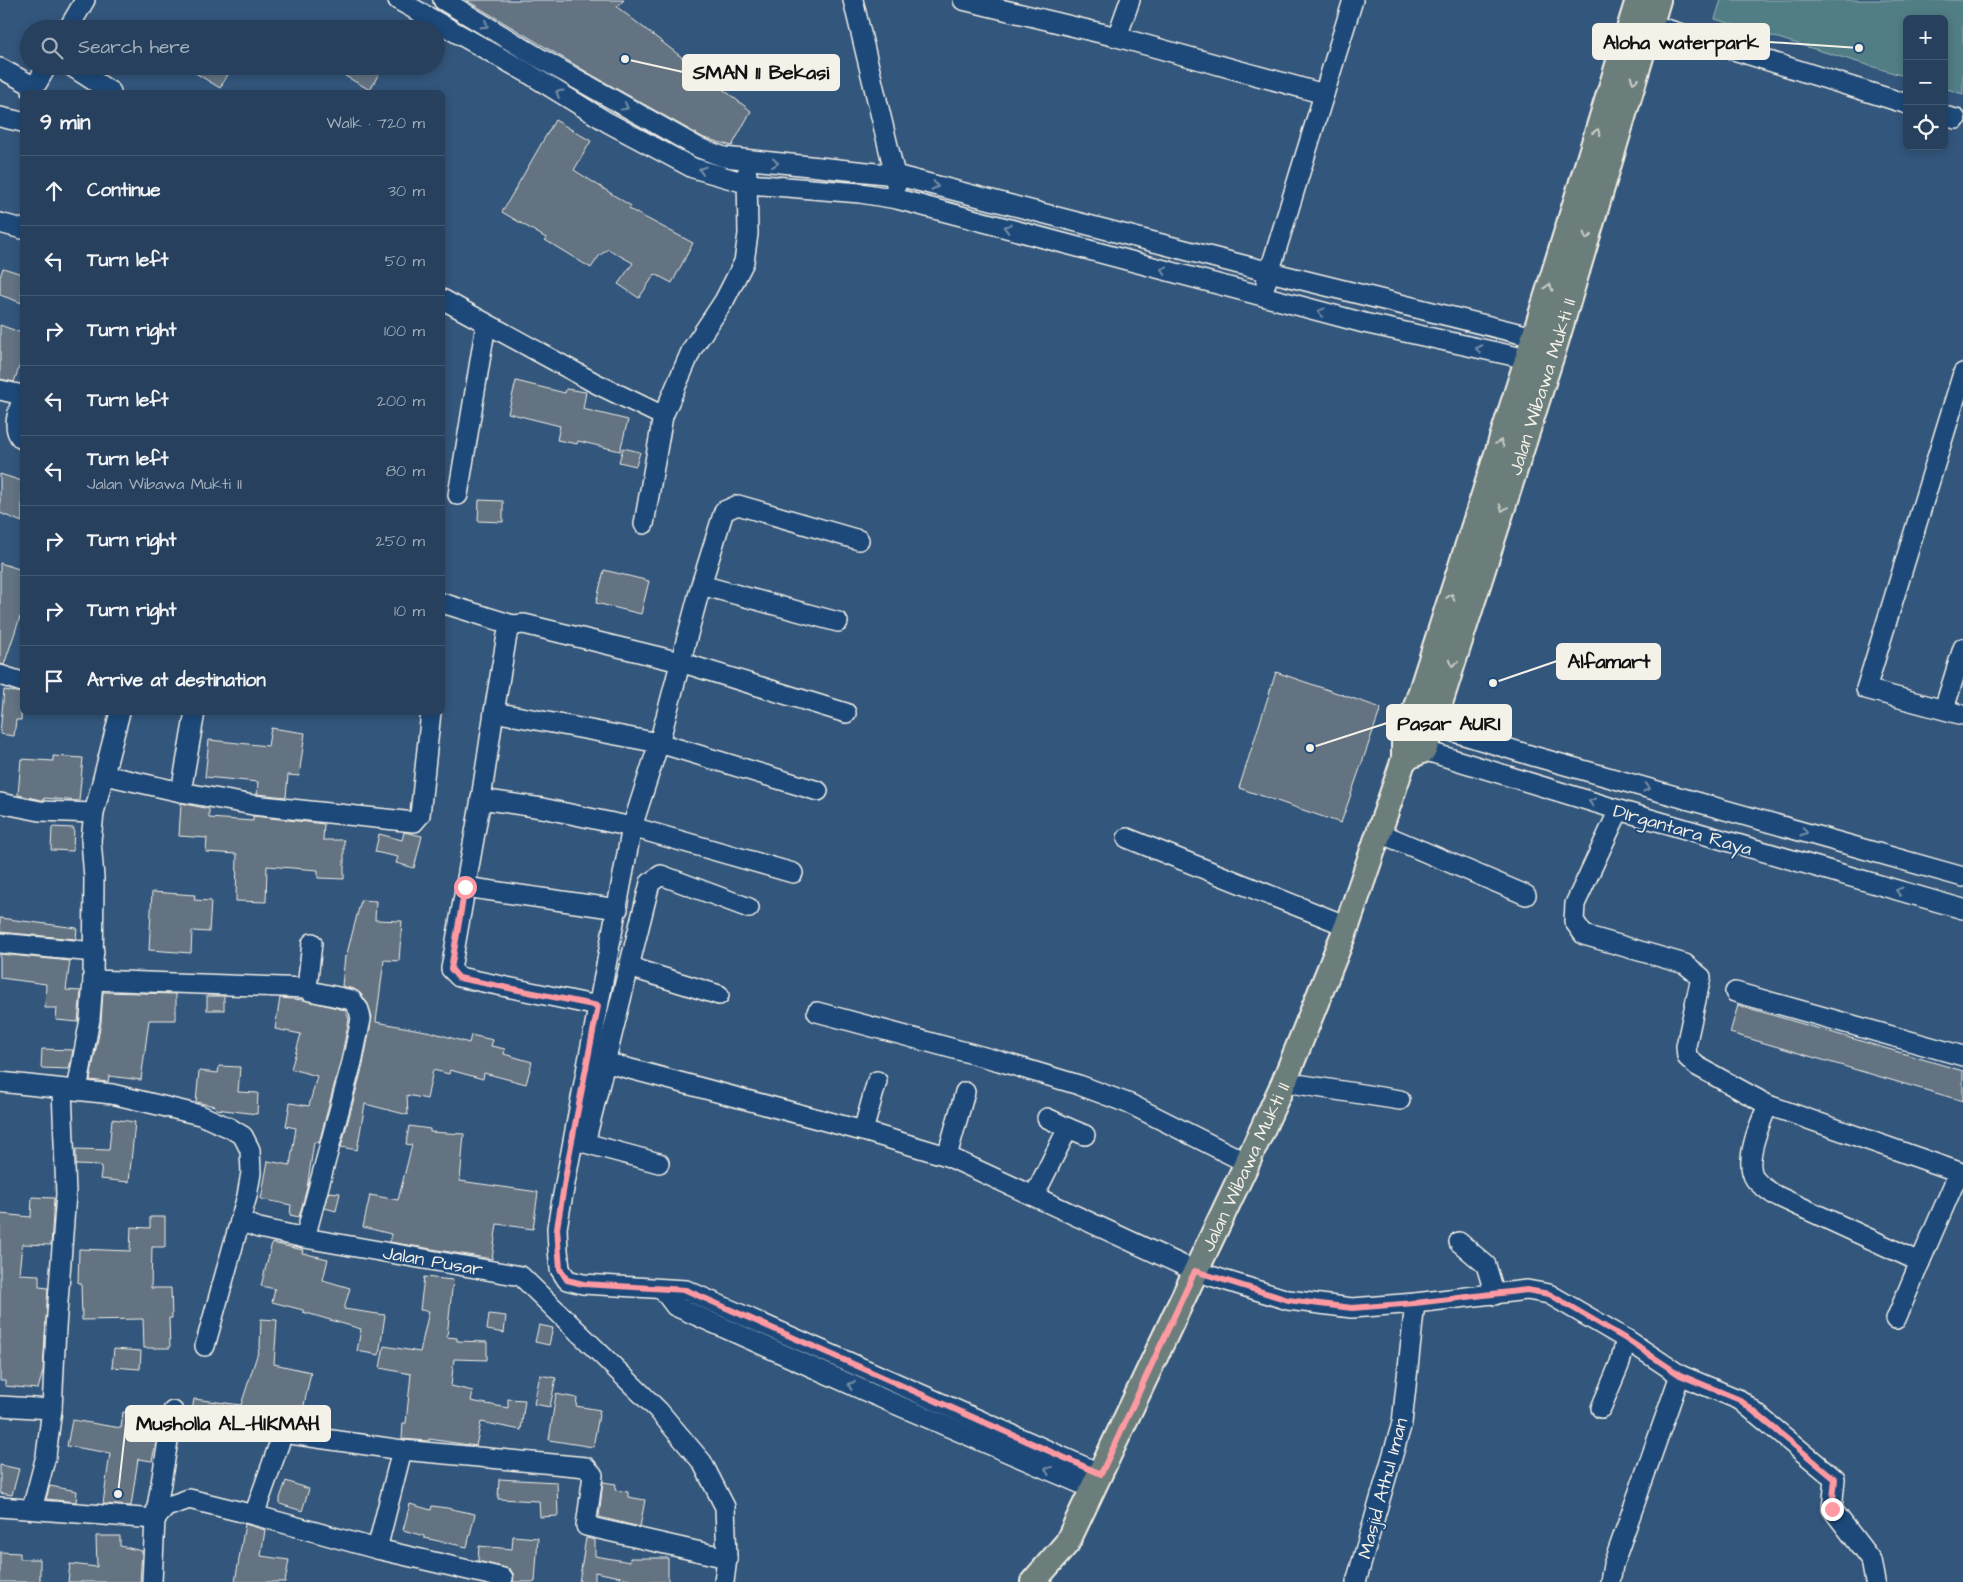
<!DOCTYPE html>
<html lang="en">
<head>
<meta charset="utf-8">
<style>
	body { margin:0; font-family:"Architects Daughter",sans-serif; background:#2e4763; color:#f1f3f6 }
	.controls { position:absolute; right:15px; top:15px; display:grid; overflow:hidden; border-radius:8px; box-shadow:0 2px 8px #0003 }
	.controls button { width:45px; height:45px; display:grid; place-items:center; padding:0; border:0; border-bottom:1px solid #425972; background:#26405d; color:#f1f3f6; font:25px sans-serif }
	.stop { position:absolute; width:15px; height:15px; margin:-11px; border:4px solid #ff9aa2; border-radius:50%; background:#fff }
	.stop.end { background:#ff9aa2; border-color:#fff; box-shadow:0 1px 5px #0008 }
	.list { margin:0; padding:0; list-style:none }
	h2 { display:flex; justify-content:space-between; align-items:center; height:65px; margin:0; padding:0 20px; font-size:21px }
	h2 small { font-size:16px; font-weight:400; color:#a4afbc }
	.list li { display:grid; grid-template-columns:32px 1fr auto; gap:15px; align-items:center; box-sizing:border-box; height:70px; padding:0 20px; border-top:1px solid #425972 }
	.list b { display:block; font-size:19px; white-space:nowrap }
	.list p { margin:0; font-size:16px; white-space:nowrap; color:#a4afbc }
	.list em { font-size:16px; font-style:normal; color:#a4afbc }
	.icon { flex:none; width:28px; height:28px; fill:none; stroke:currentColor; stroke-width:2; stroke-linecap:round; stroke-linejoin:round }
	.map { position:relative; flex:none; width:1963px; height:1582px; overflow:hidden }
	.search { position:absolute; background:#26405d; box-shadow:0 2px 8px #0003; left:20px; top:20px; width:425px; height:55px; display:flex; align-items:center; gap:12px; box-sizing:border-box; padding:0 18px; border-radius:28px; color:#a4afbc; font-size:19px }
	.panel { position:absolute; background:#26405d; box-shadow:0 2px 8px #0003; left:20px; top:90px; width:425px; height:625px; border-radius:8px }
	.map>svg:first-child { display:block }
</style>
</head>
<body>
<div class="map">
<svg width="1963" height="1582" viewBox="0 0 1963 1582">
	<rect width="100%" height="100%" fill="#33567c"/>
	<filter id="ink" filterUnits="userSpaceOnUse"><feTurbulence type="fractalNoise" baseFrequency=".02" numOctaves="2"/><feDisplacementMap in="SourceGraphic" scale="10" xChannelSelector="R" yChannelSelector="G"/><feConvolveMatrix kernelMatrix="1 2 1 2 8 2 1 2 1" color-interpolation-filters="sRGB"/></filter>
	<g filter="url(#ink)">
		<path fill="#517d85" stroke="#a2b7b6" d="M1721 0H1963V94L1944 88V19H1907V77L1715 19Z"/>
		<g fill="#637382" stroke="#f4f1e8">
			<path d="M466 0H624L617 7 751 111 732 146 704 138 592 75Z"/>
			<path d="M184 66H233L220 88Z"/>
			<path d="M351 66H383L370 90 345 76Z"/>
			<path d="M555 120 591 141 574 170 631 206 629 209 693 243 672 283 655 274 639 298 618 284 633 263 608 249 599 256 591 268 545 240 546 238 502 212Z"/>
			<path d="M3 268 22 274V303L0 295V277Z"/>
			<path d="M0 325 22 333V359L14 382 0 379Z"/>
			<path d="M516 381 565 393 566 389 586 392 583 409 628 420 620 451 578 441 577 444 557 440 560 426 508 413Z"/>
			<path d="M623 448 640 452 636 466 619 462Z"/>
			<path d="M0 474 22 481V522L0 513Z"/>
			<path d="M479 500 503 501V522L478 521Z"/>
			<path d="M0 563 22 570V618L20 617 4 665 0 664Z"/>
			<path d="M604 570 649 581 641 614 596 603Z"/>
			<path d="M1276 672 1381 708 1341 823 1239 788Z"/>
			<path d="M4 690 22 693 21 720H16L14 736 0 734Z"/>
			<path d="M271 728 305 733 299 776 288 775 286 797 257 794 258 782 205 777 209 740 268 746Z"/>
			<path d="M53 756 83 758 79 801 44 798V800H41L18 795 21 759 53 761Z"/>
			<path d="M181 803 209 809V818L253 821V816L324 824 323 840H344V879L318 878V870L267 866 266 902 236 901 237 854 206 852 207 838 179 836Z"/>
			<path d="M52 827 74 828 73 851 51 850Z"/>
			<path d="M404 832 422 836 414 868 396 863 398 857 375 852 379 834 402 840Z"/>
			<path d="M152 892 195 895 194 900 211 901 209 932 192 931 191 953 149 950Z"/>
			<path d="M361 900 376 901 375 920 402 921 399 961 384 960 376 1022 431 1032 469 1043 471 1035 493 1040 491 1046 505 1049 504 1054 532 1062 526 1084 484 1073 483 1079 450 1070 449 1074 433 1070 427 1099 407 1095 408 1115 365 1104 357 1150 341 1147 363 1065 372 1017 368 1004 361 994 354 989 342 986 345 956 346 957Z"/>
			<path d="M0 918 77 928 76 939 0 932Z"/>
			<path d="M0 954 70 961 66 990 81 991 78 1022 56 1020 57 1008H45L46 984 0 978Z"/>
			<path d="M103 992 176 994V1020H149L141 1080 109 1076 108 1082 90 1080 101 1023Z"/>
			<rect x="207" y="996" width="17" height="14"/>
			<path d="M280 998 304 1000 345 1010 349 1019 341 1059 319 1143 314 1142 307 1188 299 1217 290 1215 291 1205 261 1199 268 1161 290 1165 296 1128 286 1126 290 1103 309 1106 317 1076 291 1069 301 1034 275 1029Z"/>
			<path d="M1738 1005 1963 1071V1101L1730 1033Z"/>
			<path d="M42 1049 73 1050 69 1069 41 1068Z"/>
			<path d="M219 1066 240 1067 238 1092 258 1093 257 1114 216 1109 215 1106 196 1102 199 1071 218 1073Z"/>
			<path d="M112 1119 135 1122 129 1182 100 1179 102 1166 76 1165V1149L109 1150Z"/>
			<path d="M409 1126 430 1129V1132L464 1134 460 1181 538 1192 533 1229 497 1224 492 1259 390 1242 391 1234 363 1227 370 1195 398 1200 412 1145 406 1144Z"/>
			<path d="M329 1192 340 1193 336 1211 325 1208Z"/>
			<path d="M32 1197 54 1198 51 1245 22 1244 19 1274 39 1275V1287L48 1288 43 1371 38 1389 5 1386V1381H0V1214L31 1217Z"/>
			<path d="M150 1217H165V1247H152L151 1288H171L172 1318H169L170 1348H144L143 1319 82 1320 81 1283H78L79 1249 130 1251 131 1227 150 1228Z"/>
			<path d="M272 1243 303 1250 302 1253 328 1259 323 1280 350 1288 344 1309 385 1315 379 1355 357 1351 361 1329 303 1312V1310L272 1302 275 1289 261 1286Z"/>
			<path d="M424 1277 453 1280 447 1337 457 1338V1341L487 1342V1360L454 1359 451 1386 473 1391 471 1401 508 1408V1399L525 1400 521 1430 481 1422 476 1446 429 1439V1441L402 1439 403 1423H406L411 1374 380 1368 384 1346 420 1352 429 1311 420 1310Z"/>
			<path d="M489 1314 506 1316 504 1333 487 1330Z"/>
			<path d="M261 1319 277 1320 274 1364 311 1372 300 1424 284 1422 275 1425 257 1421 254 1441 237 1438 240 1424 191 1417 194 1399 241 1405 260 1346Z"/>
			<path d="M539 1325 553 1328 549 1345 535 1342Z"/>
			<path d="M114 1349 141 1351 140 1369 112 1367Z"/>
			<path d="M540 1375 556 1378 550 1407 534 1404Z"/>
			<path d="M556 1394 577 1398 576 1406 600 1410 593 1447 549 1440Z"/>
			<path d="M123 1412 161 1417 152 1461 138 1459 131 1506 103 1504 110 1453 67 1446 72 1420 121 1428Z"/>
			<path d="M0 1465 19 1469 12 1495 0 1493Z"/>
			<path d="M499 1479 557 1482 558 1516 540 1517 539 1501 498 1499Z"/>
			<path d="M286 1481 309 1489 302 1511 280 1504V1498Z"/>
			<path d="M603 1482 616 1484 615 1490 628 1492V1497L645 1500 640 1527 599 1517Z"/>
			<path d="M50 1486 77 1491 76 1502 46 1499Z"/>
			<path d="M410 1504 431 1510 432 1506 447 1508 475 1514 467 1547 424 1538V1536L403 1530Z"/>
			<path d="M245 1524 265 1530 261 1556 289 1560 285 1582H235Z"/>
			<path d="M96 1536H120V1546L142 1551 140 1582H68L70 1564 97 1567Z"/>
			<path d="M513 1536 538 1538 535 1582H513L514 1575 510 1569 478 1561 479 1546 512 1549Z"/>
			<path d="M586 1538 595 1540V1556L630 1562V1558H668V1582H630V1579L595 1572V1582H579Z"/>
			<path d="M0 1552 20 1553V1559H40V1582H0Z"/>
		</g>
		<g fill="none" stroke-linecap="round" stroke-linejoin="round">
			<g stroke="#f4f1e8" stroke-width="22">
				<g id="minor">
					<path d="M398 0 526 72 607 122 693 168 749 184 860 193 897 199 1364 323 1541 362"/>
					<path d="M443 0 536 56 699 148 724 157 895 175 1270 272 1546 340"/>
					<path d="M853 0 895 175 896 186"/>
					<path d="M963 0 1117 37 1324 94"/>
					<path d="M1650 24 1907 104"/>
					<path d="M68 29 85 0"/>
					<path d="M1117 37 1130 0"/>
					<path d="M71 66 111 92"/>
					<path d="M0 68 35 87"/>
					<path d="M32 92 47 66"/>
					<path d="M1944 116 1956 119"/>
					<path d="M0 117 22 122"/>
					<path d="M0 223 22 229"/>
					<path d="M1266 283 1353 0"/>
					<path d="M442 299 595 383 663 416"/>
					<path d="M1963 373 1866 689 1963 715"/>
					<path d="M0 390 22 395"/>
					<path d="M22 400C18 411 11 429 22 439"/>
					<path d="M458 495 486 324"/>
					<path d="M644 524 663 416 692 349 724 301 744 262 748 234 747 173"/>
					<path d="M859 540 738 505 724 511 701 585 659 743 632 827 561 1205 557 1228 558 1250 560 1269 567 1280 583 1284 686 1290 1101 1474"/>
					<path d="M701 585 838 622"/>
					<path d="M442 603 513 625"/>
					<path d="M0 675 22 682"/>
					<path d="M1944 709 1963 648"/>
					<path d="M494 712 659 743 818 791"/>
					<path d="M1421 722 1533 756 1963 877"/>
					<path d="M1410 746 1619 810 1963 909"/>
					<path d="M105 775 181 792 253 805 414 822 420 815 431 712"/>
					<path d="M181 792 195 712"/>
					<path d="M481 799 494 712 507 635 513 625 524 624 680 662 846 713"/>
					<path d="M0 803 40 811 94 813"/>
					<path d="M1619 810 1575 904 1574 921 1584 935 1685 964 1701 977 1686 1046 1687 1057 1697 1066 1768 1105C1760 1123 1743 1161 1755 1179 1759 1185 1768 1190 1773 1194L1920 1262 1896 1319"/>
					<path d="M1380 833 1526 895"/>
					<path d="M1127 838 1347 926"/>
					<path d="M465 887 618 909"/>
					<path d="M0 943 94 952"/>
					<path d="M629 967 719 995"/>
					<path d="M93 980 307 988"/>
					<path d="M1735 992 1963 1056"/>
					<path d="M598 1006 459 977 451 969 481 799 542 808 632 827 793 873"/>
					<path d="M817 1012 999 1061 1079 1085 1130 1104 1247 1163"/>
					<path d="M604 1062 863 1131 947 1156 1195 1271 1288 1300 1352 1308 1415 1303 1527 1290 1549 1294 1626 1339 1680 1375 1740 1400 1835 1479 1832 1509 1871 1560 1875 1582"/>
					<path d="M0 1082 112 1094 200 1115 230 1128 243 1136 250 1150 251 1173 247 1196 240 1221 259 1228 305 1238 521 1276 658 1410 702 1462 725 1507 727 1558 724 1582"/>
					<path d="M1284 1082 1400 1100"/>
					<path d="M77 1090 90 1019 93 980 94 878 91 840 94 813 120 712"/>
					<path d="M1768 1105 1959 1172 1920 1262"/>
					<path d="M1068 1128 1085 1135"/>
					<path d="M863 1131 877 1081"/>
					<path d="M947 1156 965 1092"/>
					<path d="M659 1163 585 1143 650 883 661 875 749 908"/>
					<path d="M1034 1196 1068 1128 1047 1118"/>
					<path d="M305 1238 352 1062 361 1019 359 1010 352 1000 310 991 307 988 312 943"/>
					<path d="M1459 1242 1486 1265 1495 1295"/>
					<path d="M663 1290 675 1306 881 1398 1093 1489"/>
					<path d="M205 1346 240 1221"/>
					<path d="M0 1406 52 1409"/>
					<path d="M1601 1408 1620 1363 1626 1339"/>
					<path d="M0 1507 155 1519"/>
					<path d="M32 1509 46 1456 52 1409 56 1328 66 1194 62 1089"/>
					<path d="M254 1515 377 1549 503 1578"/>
					<path d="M155 1519 166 1507 189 1499 254 1515 283 1433 402 1450 586 1467 593 1475 586 1526 727 1558"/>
					<path d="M377 1549 402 1450"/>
					<path d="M152 1582 155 1519 173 1411"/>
					<path d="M1356 1582 1402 1423 1415 1303"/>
					<path d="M1610 1582 1613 1565 1680 1375"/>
				</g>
			</g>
			<g stroke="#f4f1e8" stroke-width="28">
				<g id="major">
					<path id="s1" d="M1404 759 1424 750 1433 725 1556 342 1658 0"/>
					<path id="s2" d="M1033 1582 1067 1543 1247 1163 1284 1082 1347 926 1404 759V744L1527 360 1638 0"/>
				</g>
			</g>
			<use href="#minor" stroke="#1f4a7a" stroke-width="19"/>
			<use href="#major" stroke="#6c7e7c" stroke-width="24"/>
		</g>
		<defs><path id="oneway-chevron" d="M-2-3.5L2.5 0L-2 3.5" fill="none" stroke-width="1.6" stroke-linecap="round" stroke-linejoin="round" transform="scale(1.25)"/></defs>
		<g stroke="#748da6">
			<use href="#oneway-chevron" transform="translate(485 25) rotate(31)"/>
			<use href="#oneway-chevron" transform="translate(559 93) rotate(-148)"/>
			<use href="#oneway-chevron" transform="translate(625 107) rotate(29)"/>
			<use href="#oneway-chevron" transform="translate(775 163) rotate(6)"/>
			<use href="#oneway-chevron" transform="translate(702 170) rotate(-162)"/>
			<use href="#oneway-chevron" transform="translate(935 186) rotate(14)"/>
			<use href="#oneway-chevron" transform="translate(1007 228) rotate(-165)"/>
			<use href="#oneway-chevron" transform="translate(1164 270) rotate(-165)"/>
			<use href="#oneway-chevron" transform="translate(1321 312) rotate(-165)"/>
			<use href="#oneway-chevron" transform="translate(1479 349) rotate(-168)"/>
			<use href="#oneway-chevron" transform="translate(1647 788) rotate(16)"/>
			<use href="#oneway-chevron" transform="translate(1592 802) rotate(-163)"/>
			<use href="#oneway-chevron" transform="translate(1804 832) rotate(16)"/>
			<use href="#oneway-chevron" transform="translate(1899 891) rotate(-164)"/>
			<use href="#oneway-chevron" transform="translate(851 1385) rotate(-156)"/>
			<use href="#oneway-chevron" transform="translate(1048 1470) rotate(-157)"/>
		</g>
		<g stroke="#cbcec8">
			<use href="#oneway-chevron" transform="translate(1634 80) rotate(107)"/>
			<use href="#oneway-chevron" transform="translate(1597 132) rotate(-73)"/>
			<use href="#oneway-chevron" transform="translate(1587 236) rotate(107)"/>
			<use href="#oneway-chevron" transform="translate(1549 287) rotate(-73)"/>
			<use href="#oneway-chevron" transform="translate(1500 443) rotate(-72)"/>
			<use href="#oneway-chevron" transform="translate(1503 508) rotate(108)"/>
			<use href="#oneway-chevron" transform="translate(1451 597) rotate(-72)"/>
			<use href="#oneway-chevron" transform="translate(1453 663) rotate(108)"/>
		</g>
	</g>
	<g fill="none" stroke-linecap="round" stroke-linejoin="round" filter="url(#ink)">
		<path stroke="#ff9aa2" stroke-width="6" d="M465 887 451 969 459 978 598 1006 569 1156 557 1228 560 1269 567 1280 583 1284 686 1290 1101 1474 1195 1271 1288 1300 1352 1308 1415 1303 1527 1290 1549 1294 1626 1339 1680 1375 1740 1400 1835 1479 1832 1509"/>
	</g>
	<g text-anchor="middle" stroke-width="4" stroke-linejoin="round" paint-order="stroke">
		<g font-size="19" fill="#f4f1e8" stroke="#1f4a7a">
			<text dy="7" stroke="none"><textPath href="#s1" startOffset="404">Jalan Wibawa Mukti II</textPath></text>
			<text transform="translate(1683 829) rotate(16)" y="7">DIrgantara Raya</text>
			<text dy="7" stroke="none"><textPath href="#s2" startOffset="468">Jalan Wibawa Mukti II</textPath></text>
			<text transform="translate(433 1260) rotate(10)" y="7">Jalan Pusar</text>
			<text transform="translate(1382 1488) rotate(-75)" y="7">Masjid Athul Iman</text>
		</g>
	</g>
	<path fill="none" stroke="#f4f1e8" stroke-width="2" d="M1859 48L1769 42M625 59L683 72M1493 683L1557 661M1310 748L1387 723M118 1494L126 1423"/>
	<g fill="#f4f1e8" stroke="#1f4a7a" stroke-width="2">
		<circle cx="1859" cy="48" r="5"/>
		<circle cx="625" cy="59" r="5"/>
		<circle cx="1493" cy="683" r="5"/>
		<circle cx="1310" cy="748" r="5"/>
		<circle cx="118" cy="1494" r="5"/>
	</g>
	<g fill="#f4f1e8" stroke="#f4f1e8" stroke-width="2">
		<rect x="1593" y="24" width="176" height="35" rx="5"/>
		<rect x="683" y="55" width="156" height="35" rx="5"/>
		<rect x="1557" y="644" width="103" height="35" rx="5"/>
		<rect x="1387" y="705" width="124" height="35" rx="5"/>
		<rect x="126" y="1406" width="204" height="35" rx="5"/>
	</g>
	<g font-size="20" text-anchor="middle" font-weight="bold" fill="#111">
		<text x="1681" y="49">Aloha waterpark</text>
		<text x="761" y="79">SMAN 11 Bekasi</text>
		<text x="1609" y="668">Alfamart</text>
		<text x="1449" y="730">Pasar AURI</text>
		<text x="228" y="1430">Musholla AL-HIKMAH</text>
	</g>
</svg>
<div class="controls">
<button>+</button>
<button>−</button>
<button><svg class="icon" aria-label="locate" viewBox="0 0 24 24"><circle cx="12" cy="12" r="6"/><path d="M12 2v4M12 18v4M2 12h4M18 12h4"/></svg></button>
</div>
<div class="stop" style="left:465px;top:887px"></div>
<div class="stop end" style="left:1832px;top:1509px"></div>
<div class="search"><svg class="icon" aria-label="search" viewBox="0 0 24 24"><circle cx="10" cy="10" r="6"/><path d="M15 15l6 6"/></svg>Search here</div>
<section class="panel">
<h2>9 min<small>Walk · 720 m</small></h2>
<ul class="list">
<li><svg class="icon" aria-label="ahead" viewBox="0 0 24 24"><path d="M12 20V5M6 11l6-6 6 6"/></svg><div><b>Continue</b></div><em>30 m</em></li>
<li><svg class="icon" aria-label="left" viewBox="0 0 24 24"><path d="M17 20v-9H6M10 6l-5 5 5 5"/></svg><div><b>Turn left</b></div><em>50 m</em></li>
<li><svg class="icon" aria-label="right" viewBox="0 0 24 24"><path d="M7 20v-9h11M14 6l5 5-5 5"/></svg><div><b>Turn right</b></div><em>100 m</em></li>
<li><svg class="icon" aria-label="left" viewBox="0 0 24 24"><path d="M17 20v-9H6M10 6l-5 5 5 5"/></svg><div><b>Turn left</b></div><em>200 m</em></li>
<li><svg class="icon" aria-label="left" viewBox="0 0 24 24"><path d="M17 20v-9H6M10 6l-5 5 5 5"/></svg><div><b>Turn left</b><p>Jalan Wibawa Mukti II</p></div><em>80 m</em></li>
<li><svg class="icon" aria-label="right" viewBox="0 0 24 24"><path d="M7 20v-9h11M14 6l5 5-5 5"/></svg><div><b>Turn right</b></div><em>250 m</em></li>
<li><svg class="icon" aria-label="right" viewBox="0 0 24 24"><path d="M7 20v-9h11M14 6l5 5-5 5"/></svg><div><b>Turn right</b></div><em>10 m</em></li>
<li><svg class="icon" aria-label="arrive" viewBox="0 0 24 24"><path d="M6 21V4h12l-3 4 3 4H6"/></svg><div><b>Arrive at destination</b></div></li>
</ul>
</section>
</div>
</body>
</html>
